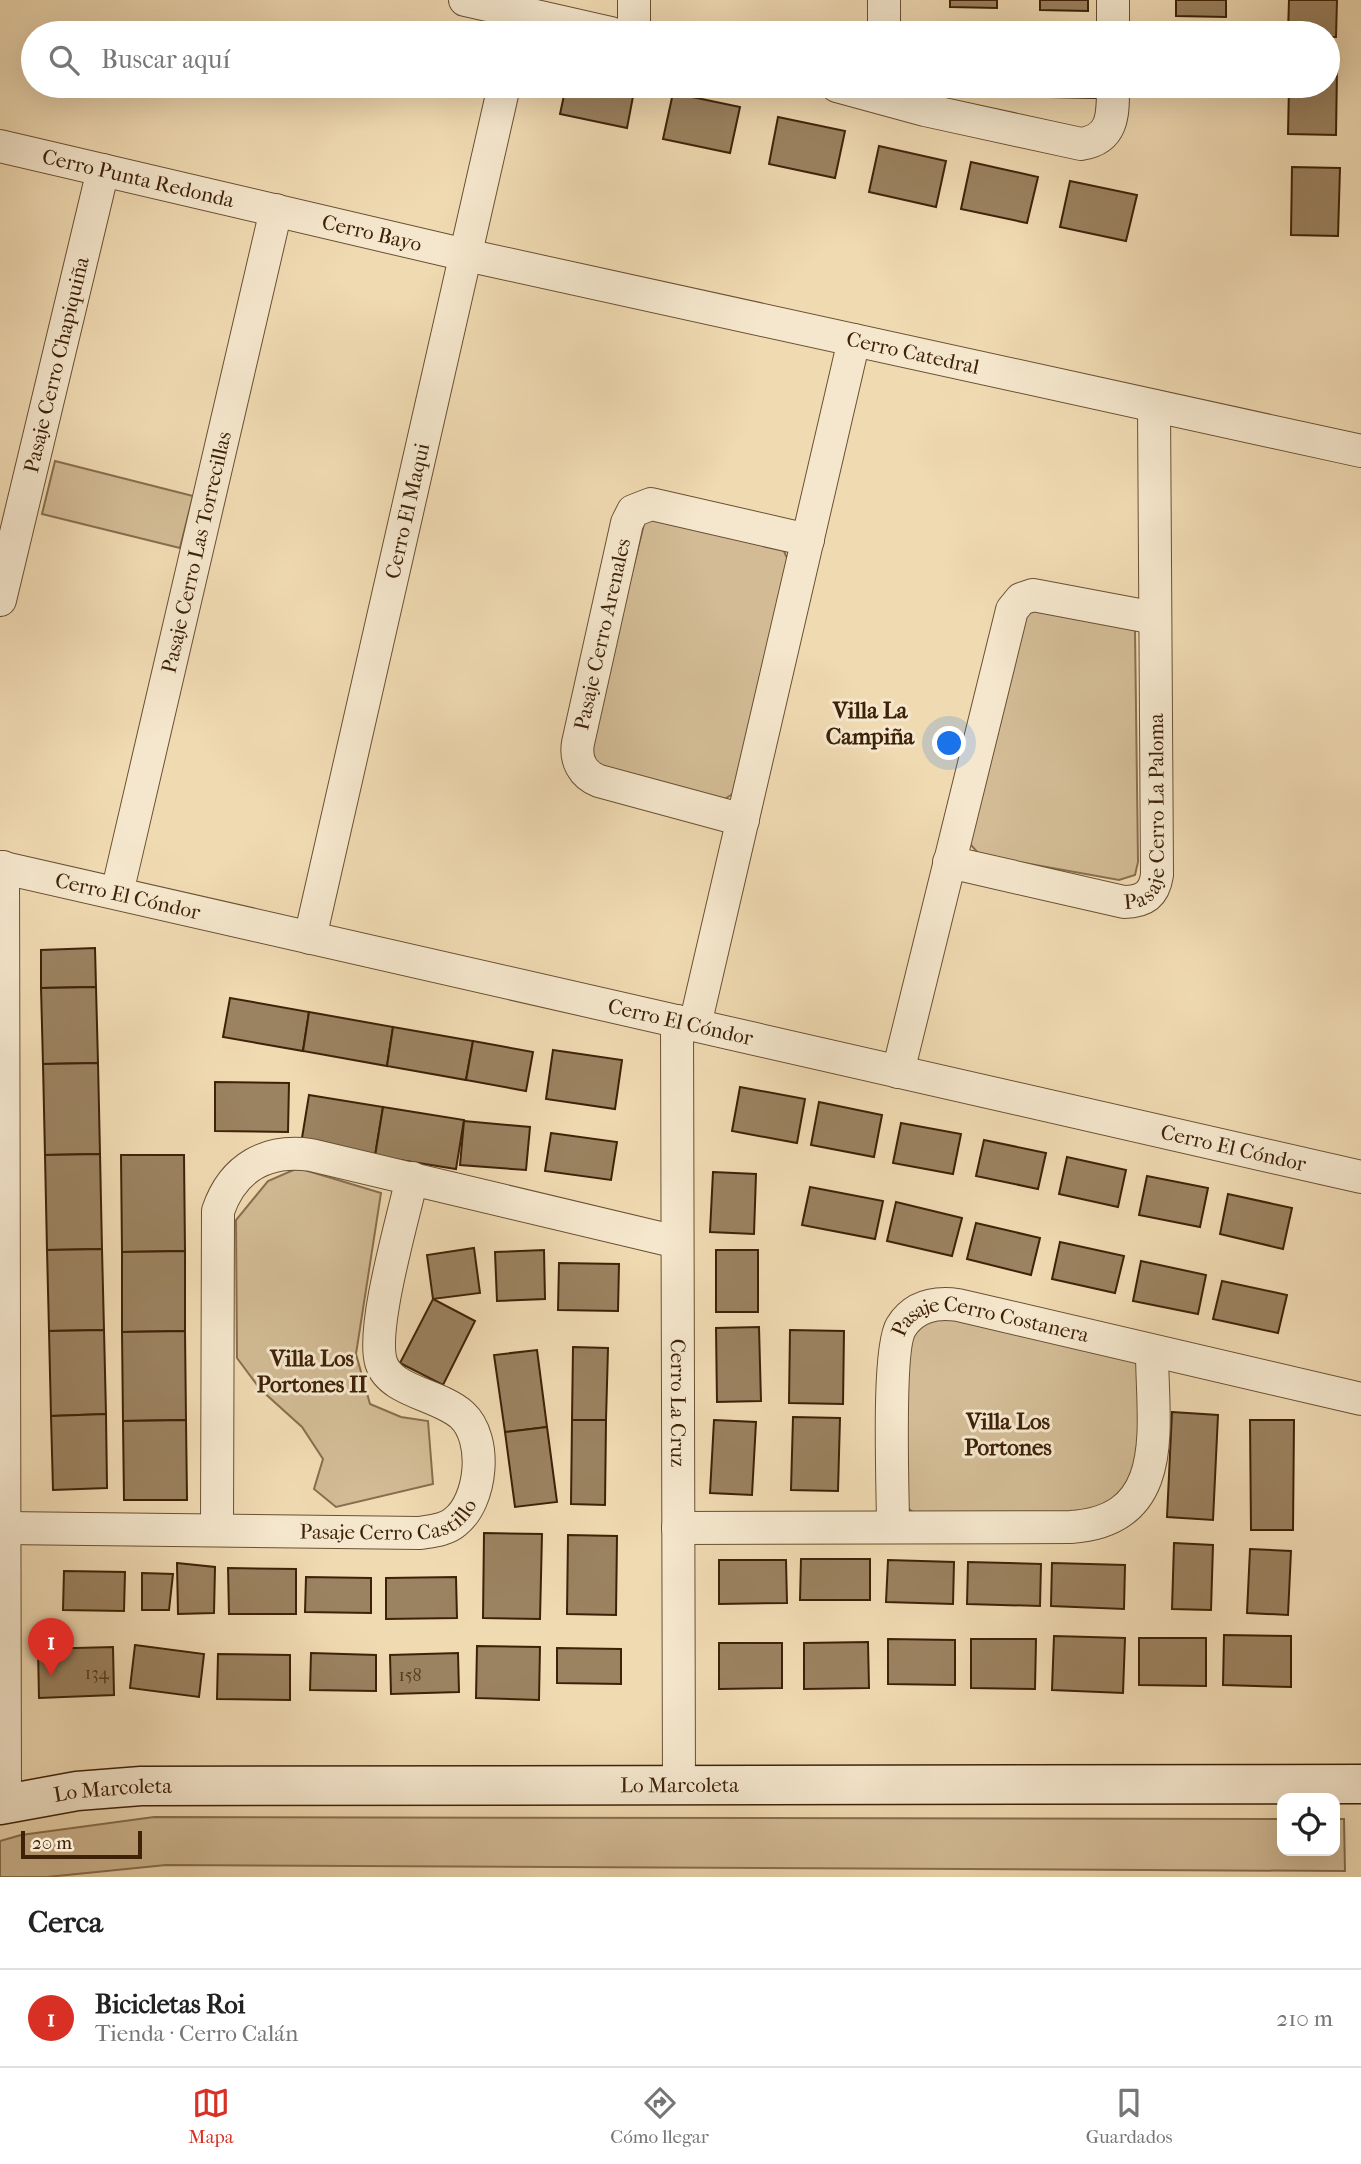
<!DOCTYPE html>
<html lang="es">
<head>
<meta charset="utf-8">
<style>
	body { margin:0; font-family:"IM FELL French Canon",serif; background:#f2f2f2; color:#222 }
	.controls { position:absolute; right:21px; bottom:21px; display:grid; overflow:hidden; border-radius:14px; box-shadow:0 7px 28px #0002 }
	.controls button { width:63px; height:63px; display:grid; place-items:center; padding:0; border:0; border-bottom:2px solid #e0e0e0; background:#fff; color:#222; font:35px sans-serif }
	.scale { position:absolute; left:21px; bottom:18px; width:121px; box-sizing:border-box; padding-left:7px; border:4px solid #3e2208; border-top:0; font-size:19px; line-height:24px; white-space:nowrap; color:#3e2208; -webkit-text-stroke:5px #f5e7cd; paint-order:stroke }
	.you { position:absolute; left:950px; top:744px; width:24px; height:24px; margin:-18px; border:5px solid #fff; border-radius:50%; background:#1a73e8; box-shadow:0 0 0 10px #1a73e833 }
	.badge { display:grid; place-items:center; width:46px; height:46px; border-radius:50%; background:#d93025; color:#fff; font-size:23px; font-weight:700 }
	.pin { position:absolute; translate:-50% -58px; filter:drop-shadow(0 2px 4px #0008) }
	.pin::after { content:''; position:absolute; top:37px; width:24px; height:21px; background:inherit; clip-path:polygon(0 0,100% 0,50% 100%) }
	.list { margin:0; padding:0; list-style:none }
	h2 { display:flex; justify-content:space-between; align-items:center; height:91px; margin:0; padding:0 28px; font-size:30px }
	h2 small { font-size:23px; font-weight:400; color:#767676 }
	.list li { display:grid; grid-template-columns:46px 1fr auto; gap:21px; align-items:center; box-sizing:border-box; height:98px; padding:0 28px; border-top:2px solid #e0e0e0 }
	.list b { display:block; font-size:26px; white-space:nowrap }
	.list p { margin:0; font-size:23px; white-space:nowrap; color:#767676 }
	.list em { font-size:23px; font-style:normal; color:#767676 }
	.icon { flex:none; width:38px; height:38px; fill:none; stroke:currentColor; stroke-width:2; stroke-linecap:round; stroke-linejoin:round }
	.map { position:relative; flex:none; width:1361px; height:1877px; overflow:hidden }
	.search { position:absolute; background:#fff; box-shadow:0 7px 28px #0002; left:21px; right:21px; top:21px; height:77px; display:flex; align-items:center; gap:18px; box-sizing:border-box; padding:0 24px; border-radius:38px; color:#767676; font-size:26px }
	.sheet { height:189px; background:#fff }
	nav { display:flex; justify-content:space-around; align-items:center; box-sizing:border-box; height:98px; border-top:2px solid #e0e0e0; background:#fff; font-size:19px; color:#767676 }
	nav a { display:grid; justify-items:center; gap:4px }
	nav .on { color:#d93025 }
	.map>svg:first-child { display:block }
</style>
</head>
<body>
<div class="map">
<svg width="1361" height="1877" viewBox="0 0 1361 1877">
	<rect width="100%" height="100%" fill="#f0dab2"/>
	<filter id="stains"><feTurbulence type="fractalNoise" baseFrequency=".00286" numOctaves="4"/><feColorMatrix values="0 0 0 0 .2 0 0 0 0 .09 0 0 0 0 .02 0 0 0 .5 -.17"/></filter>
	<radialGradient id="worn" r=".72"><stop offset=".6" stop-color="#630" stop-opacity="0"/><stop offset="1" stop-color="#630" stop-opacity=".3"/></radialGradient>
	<g fill="#d2bb95" stroke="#886e4e" stroke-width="2">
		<path d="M55 461 193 496 180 548 42 514Z"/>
		<path d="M650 517 783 549 788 560 734 793 725 799 602 770 588 751 644 524Z"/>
		<path d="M1025 608 1133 627 1135 631 1138 862 1135 875 1119 880 980 855 969 843Z"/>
		<path d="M298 1168 381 1193 356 1354 370 1404 401 1417 428 1421 433 1484 336 1507 314 1489 323 1459 302 1427 260 1389 237 1358 236 1220 268 1181Z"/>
		<path d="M933 1313 1140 1357V1467L1108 1512 917 1515 905 1506 904 1346Z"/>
		<path d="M154 1817 1282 1819V1851H1335V1819H1344L1345 1871 166 1865 47 1877H0V1841L21 1835Z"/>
	</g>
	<g fill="#9b8260" stroke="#3e2208" stroke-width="2">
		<path d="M950 0H997V8L950 7Z"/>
		<path d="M1040 0H1088V11L1040 10Z"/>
		<path d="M1176 0H1226V17L1176 16Z"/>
		<path d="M1289 0H1337L1336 37H1328V33H1288Z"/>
		<path d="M1177 28 1228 30V33H1177Z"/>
		<path d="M1051 29 1098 31V33H1051Z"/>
		<path d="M1328 67 1337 68 1336 135 1288 134 1289 86H1328Z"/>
		<path d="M566 86H635L627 128 560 114Z"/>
		<path d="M1049 86H1097V98L1049 97Z"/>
		<path d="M1176 86H1226V95L1176 94Z"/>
		<path d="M673 93 740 107 730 153 663 139Z"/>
		<path d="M778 117 845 131 835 178 769 164Z"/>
		<path d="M879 146 946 161 936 207 869 192Z"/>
		<path d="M971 162 1038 177 1027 223 961 209Z"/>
		<path d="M1292 167 1340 168 1338 236 1291 235Z"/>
		<path d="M1070 181 1137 195 1126 241 1060 227Z"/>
		<path d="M95 948 96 987 41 988V950Z"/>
		<path d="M96 987 98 1063 43 1064 41 988Z"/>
		<path d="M230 998 309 1012 303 1051 223 1037Z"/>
		<path d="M309 1012 393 1027 387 1066 303 1051Z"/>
		<path d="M393 1027 473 1041 466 1080 387 1066Z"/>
		<path d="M473 1041 533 1052 526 1091 466 1080Z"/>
		<path d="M553 1050 622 1060 615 1109 546 1099Z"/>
		<path d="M98 1063 100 1154 45 1155 43 1064Z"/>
		<path d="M215 1082 289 1083 288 1132 215 1131Z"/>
		<path d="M740 1087 805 1099 797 1143 732 1131Z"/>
		<path d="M309 1095 383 1107 375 1156 301 1144Z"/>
		<path d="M819 1102 882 1115 874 1157 811 1145Z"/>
		<path d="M383 1107 464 1120 456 1169 375 1156Z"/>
		<path d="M464 1121 530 1127 526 1170 460 1165Z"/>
		<path d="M901 1123 961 1134 953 1174 893 1163Z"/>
		<path d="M551 1133 617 1142 611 1180 545 1171Z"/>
		<path d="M984 1140 1046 1153 1038 1189 976 1176Z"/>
		<path d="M100 1154 102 1249 47 1250 45 1155Z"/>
		<path d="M121 1155H184L185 1251 122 1252Z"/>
		<path d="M1067 1157 1126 1170 1118 1207 1059 1194Z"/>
		<path d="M713 1172 756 1174 754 1234 710 1232Z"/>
		<path d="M1147 1176 1208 1188 1200 1227 1139 1215Z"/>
		<path d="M810 1187 883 1201 875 1239 802 1225Z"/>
		<path d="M1228 1194 1292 1208 1283 1249 1220 1234Z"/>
		<path d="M896 1202 962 1218 952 1256 887 1241Z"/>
		<path d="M976 1223 1040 1238 1031 1275 967 1259Z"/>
		<path d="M1060 1242 1124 1256 1115 1293 1052 1279Z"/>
		<path d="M474 1248 480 1293 433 1299 427 1255Z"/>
		<path d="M102 1249 104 1330 49 1331 47 1250Z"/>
		<path d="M544 1250 545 1299 497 1301 495 1252Z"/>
		<rect x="716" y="1250" width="42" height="62"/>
		<path d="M185 1251V1331L122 1332V1252Z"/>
		<path d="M1141 1261 1206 1275 1198 1314 1133 1301Z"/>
		<path d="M559 1263 619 1264 618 1311 558 1310Z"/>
		<path d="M1222 1281 1287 1295 1278 1333 1213 1319Z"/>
		<path d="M433 1299 475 1321 443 1385 400 1363Z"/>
		<path d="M759 1327 761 1401 717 1402 716 1328Z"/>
		<path d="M104 1330 106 1414 51 1416 49 1331Z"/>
		<path d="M790 1330 844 1331 843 1404 789 1403Z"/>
		<path d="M185 1331 186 1420 123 1421 122 1332Z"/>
		<path d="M573 1347 608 1348 606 1420H572Z"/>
		<path d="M537 1350 547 1427 505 1432 494 1355Z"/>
		<path d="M1172 1412 1218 1415 1213 1520 1167 1517Z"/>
		<path d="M106 1414 107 1488 53 1490 51 1416Z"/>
		<path d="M793 1417 840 1418 838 1491 791 1490Z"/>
		<path d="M186 1420 187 1500H124L123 1421Z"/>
		<path d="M572 1420H606L605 1505 571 1504Z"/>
		<path d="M714 1420 756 1422 752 1495 710 1493Z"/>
		<path d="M1250 1420H1294L1293 1530H1251Z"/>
		<path d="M547 1427 557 1502 515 1507 505 1432Z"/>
		<path d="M484 1533 542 1534 540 1619 483 1618Z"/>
		<path d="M568 1535 617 1536 616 1615 567 1614Z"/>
		<path d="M1174 1543 1213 1545 1211 1610 1172 1609Z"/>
		<path d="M1250 1549 1291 1551 1288 1615 1247 1613Z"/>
		<path d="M801 1559H870V1600H800Z"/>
		<path d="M719 1560H786L787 1603 719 1604Z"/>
		<path d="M888 1560 954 1562 953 1604 886 1602Z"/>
		<path d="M968 1562 1041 1564 1040 1606 967 1604Z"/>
		<path d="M177 1563 215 1567 214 1613 178 1614Z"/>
		<path d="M1052 1563 1125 1565 1124 1609 1051 1606Z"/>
		<path d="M228 1568 296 1569V1614H229Z"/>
		<path d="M64 1571 125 1572 124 1611 63 1610Z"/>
		<path d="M142 1573 173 1574 169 1610H142Z"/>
		<path d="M306 1577 371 1578V1613L305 1612Z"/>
		<path d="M456 1577 457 1618 386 1619V1578Z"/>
		<path d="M1224 1635 1291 1636V1687L1223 1685Z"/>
		<path d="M1054 1636 1125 1638 1123 1693 1052 1690Z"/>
		<path d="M1139 1638H1206V1686L1139 1685Z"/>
		<path d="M888 1639 955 1640V1685L888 1684Z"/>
		<path d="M971 1639H1036L1035 1689 971 1688Z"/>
		<path d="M868 1642 869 1688 804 1689V1643Z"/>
		<path d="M719 1643H782V1688L719 1689Z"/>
		<path d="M135 1645 204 1654 199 1697 130 1688Z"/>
		<path d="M477 1646 540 1647 539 1700 476 1698Z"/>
		<path d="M113 1647 114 1695 39 1698 38 1649Z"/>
		<path d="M557 1648 621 1649V1684L557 1683Z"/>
		<path d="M311 1653 376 1655V1691L310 1690Z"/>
		<path d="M458 1653 459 1692 391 1694 390 1655Z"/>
		<path d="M218 1654 290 1655V1700L217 1699Z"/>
	</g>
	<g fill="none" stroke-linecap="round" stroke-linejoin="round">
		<g stroke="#6a5032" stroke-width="34">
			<g id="minor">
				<path d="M465 0 611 33"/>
				<path d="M634 0V33"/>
				<path d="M884 0V33"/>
				<path d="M1113 0V33"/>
				<path d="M837 86 925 110 1081 144C1114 139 1113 114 1113 86"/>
				<path id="s1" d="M0 146 466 255 1361 451"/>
				<path id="s2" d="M0 600 103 170"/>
				<path id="s3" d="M743 820 599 781C583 775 575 760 578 743L627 523 633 511 651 504 808 540"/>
				<path id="s4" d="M949 862 1124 902C1143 902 1154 895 1157 875L1154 406"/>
				<path id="s5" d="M0 867 1361 1177"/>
				<path d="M3 867 5 1803"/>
				<path id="s6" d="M117 893 276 210"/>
				<path id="s7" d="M310 938 504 86"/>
				<path id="s8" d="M677 1021 679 1785"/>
				<path d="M695 1025 854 340"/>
				<path d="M898 1072 1012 610 1021 599 1033 595 1155 618"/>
				<path id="s9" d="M893 1527C893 1491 887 1350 901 1327 914 1306 935 1302 958 1305L1361 1399"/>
				<path id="s10" d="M4 1528 420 1533C432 1531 446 1530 455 1522 482 1501 488 1439 462 1415 439 1394 390 1392 381 1362 371 1327 403 1219 412 1178"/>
				<path d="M678 1528 1071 1527C1173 1520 1152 1425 1152 1351"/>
				<path d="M217 1530 218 1211C233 1167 267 1149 311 1155L677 1242"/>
			</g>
		</g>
		<g stroke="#3e2208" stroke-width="41">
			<g id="secondary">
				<path id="s11" d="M0 1805 77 1791 141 1786 1361 1784"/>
			</g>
		</g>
		<use href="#minor" stroke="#f5e7cd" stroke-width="32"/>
		<use href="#secondary" stroke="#f5e7cd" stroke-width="38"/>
	</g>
	<g text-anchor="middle" stroke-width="6" stroke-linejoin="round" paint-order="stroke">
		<g font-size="18" fill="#553a1e">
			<text x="97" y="1679">134</text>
			<text x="410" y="1681">158</text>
		</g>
		<g font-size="21" fill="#3e2208" stroke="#f5e7cd">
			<text dy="7" stroke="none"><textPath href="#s1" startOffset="142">Cerro Punta Redonda</textPath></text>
			<text dy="7" stroke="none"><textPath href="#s1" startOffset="382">Cerro Bayo</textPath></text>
			<text dy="7" stroke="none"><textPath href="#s1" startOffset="936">Cerro Catedral</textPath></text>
			<text dy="7" stroke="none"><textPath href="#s2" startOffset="242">Pasaje Cerro Chapiquiña</textPath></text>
			<text dy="7" stroke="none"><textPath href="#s7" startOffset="438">Cerro El Maqui</textPath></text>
			<text dy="7" stroke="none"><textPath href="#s6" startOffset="350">Pasaje Cerro Las Torrecillas</textPath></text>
			<text dy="7" stroke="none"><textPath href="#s3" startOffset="308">Pasaje Cerro Arenales</textPath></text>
			<text dy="7" stroke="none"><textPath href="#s4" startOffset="284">Pasaje Cerro La Paloma</textPath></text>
			<text dy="7" stroke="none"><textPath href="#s5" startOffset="131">Cerro El Cóndor</textPath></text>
			<text dy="7" stroke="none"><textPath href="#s5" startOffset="698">Cerro El Cóndor</textPath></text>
			<text dy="7" stroke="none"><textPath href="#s5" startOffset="1265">Cerro El Cóndor</textPath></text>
			<text dy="7" stroke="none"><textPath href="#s9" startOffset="296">Pasaje Cerro Costanera</textPath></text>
			<text dy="7" stroke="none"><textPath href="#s8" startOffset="382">Cerro La Cruz</textPath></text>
			<text dy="7" stroke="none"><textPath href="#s10" startOffset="388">Pasaje Cerro Castillo</textPath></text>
			<text dy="7" stroke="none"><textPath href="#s11" startOffset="681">Lo Marcoleta</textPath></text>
			<text dy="7" stroke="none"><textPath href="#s11" startOffset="114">Lo Marcoleta</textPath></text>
		</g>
		<g font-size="23" font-weight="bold" fill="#3e2208" stroke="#f5e7cd">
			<text x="870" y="718">Villa La<tspan x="870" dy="26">Campiña</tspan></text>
			<text x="312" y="1366">Villa Los<tspan x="312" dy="26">Portones II</tspan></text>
			<text x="1008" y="1429">Villa Los<tspan x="1008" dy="26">Portones</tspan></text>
		</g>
	</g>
	<rect width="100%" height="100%" filter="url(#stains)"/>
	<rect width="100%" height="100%" fill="url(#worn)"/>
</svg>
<div class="controls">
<button><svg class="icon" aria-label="locate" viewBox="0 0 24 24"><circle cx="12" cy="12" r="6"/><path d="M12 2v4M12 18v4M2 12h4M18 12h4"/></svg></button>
</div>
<div class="scale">20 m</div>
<div class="you"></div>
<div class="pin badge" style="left:51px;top:1676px">1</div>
<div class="search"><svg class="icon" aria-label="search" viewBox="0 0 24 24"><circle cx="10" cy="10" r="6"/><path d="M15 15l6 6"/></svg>Buscar aquí</div>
</div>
<section class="sheet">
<h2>Cerca<small></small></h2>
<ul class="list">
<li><span class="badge">1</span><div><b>Bicicletas Roi</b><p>Tienda · Cerro Calán</p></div><em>210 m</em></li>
</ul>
</section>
<nav>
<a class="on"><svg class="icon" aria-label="map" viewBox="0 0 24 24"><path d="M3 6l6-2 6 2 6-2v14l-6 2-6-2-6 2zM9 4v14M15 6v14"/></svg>Mapa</a>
<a><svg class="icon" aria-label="directions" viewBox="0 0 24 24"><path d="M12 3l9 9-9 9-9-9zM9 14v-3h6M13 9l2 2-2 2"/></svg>Cómo llegar</a>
<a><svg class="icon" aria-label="saved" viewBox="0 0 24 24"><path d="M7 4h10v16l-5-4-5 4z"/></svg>Guardados</a>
</nav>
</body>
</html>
